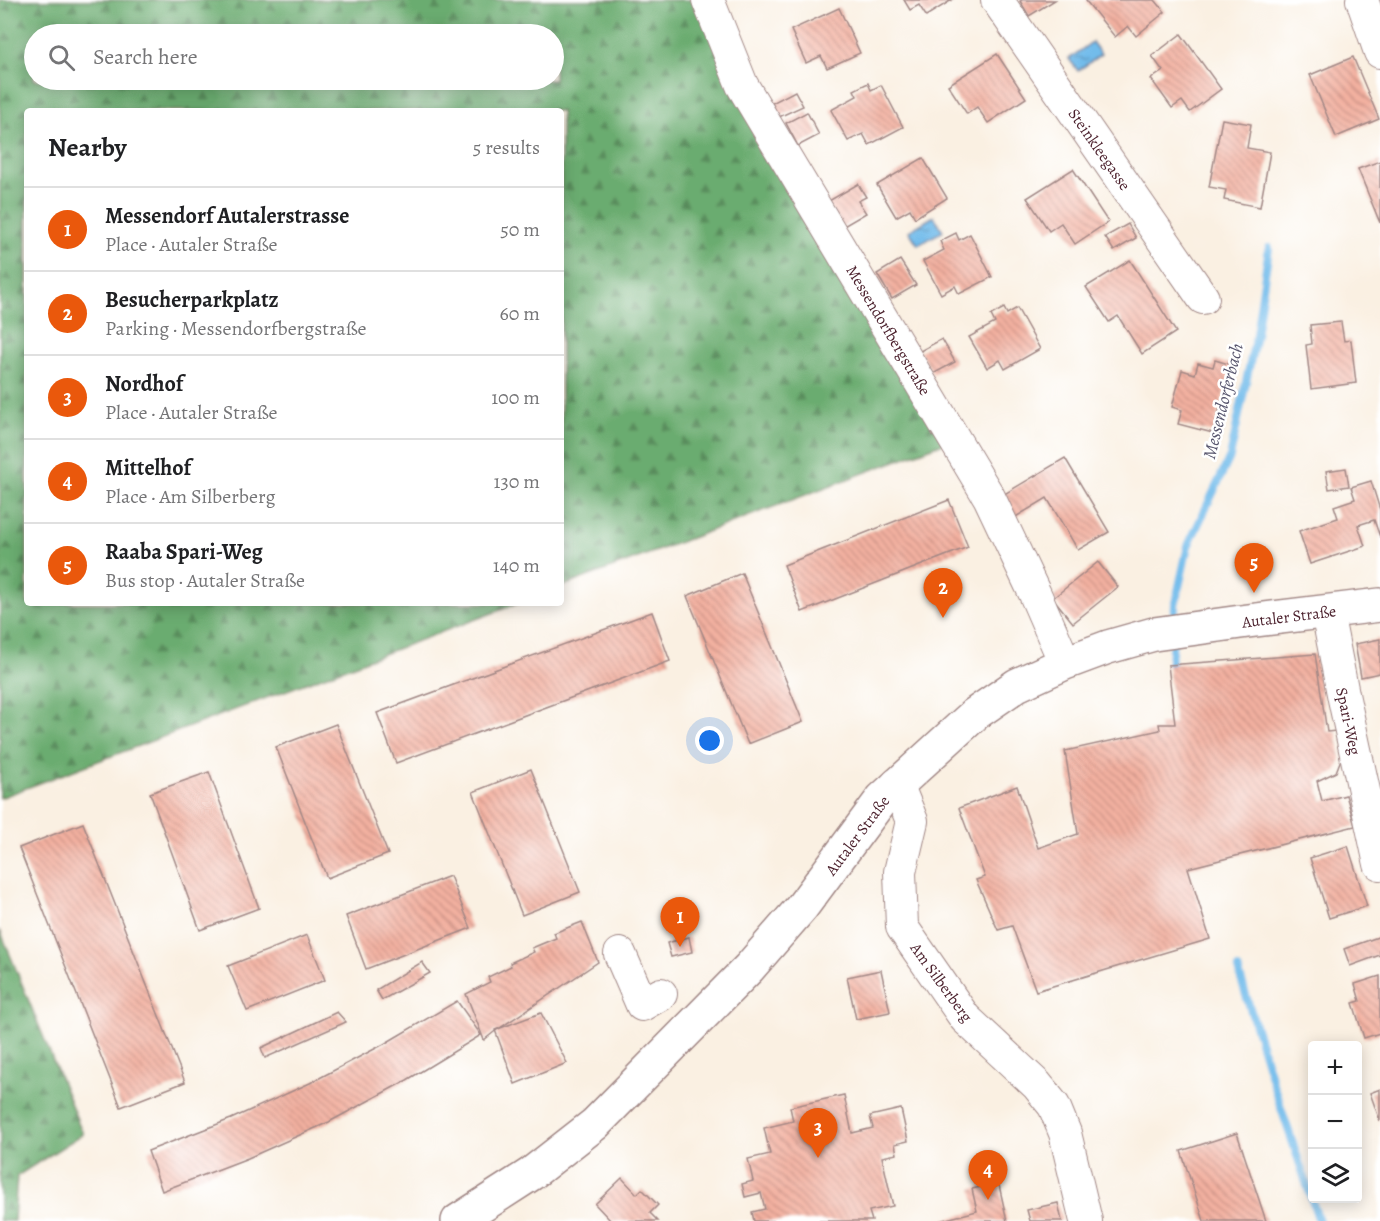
<!DOCTYPE html>
<html lang="en">
<head>
<meta charset="utf-8">
<style>
	body { margin:0; font-family:Alegreya,serif; background:#f2f2f2; color:#202124 }
	.controls { position:absolute; right:18px; bottom:18px; display:grid; overflow:hidden; border-radius:6px; box-shadow:0 3px 15px #0003 }
	.controls button { width:54px; height:54px; display:grid; place-items:center; padding:0; border:0; border-bottom:2px solid #e0e0e0; background:#fff; color:#202124; font:30px sans-serif }
	.you { position:absolute; left:710px; top:741px; width:21px; height:21px; margin:-15px; border:4px solid #fff; border-radius:50%; background:#1a73e8; box-shadow:0 0 0 9px #1a73e833 }
	.badge { display:grid; place-items:center; width:39px; height:39px; border-radius:50%; background:#ea580c; color:#fff; font-size:20px; font-weight:700 }
	.pin { position:absolute; translate:-50% -50px; filter:drop-shadow(0 2px 3px #0008) }
	.pin::after { content:''; position:absolute; top:32px; width:21px; height:18px; background:inherit; clip-path:polygon(0 0,100% 0,50% 100%) }
	.list { margin:0; padding:0; list-style:none }
	h2 { display:flex; justify-content:space-between; align-items:center; height:78px; margin:0; padding:0 24px; font-size:26px }
	h2 small { font-size:20px; font-weight:400; color:#757577 }
	.list li { display:grid; grid-template-columns:39px 1fr auto; gap:18px; align-items:center; box-sizing:border-box; height:84px; padding:0 24px; border-top:2px solid #e0e0e0 }
	.list b { display:block; font-size:22px; white-space:nowrap }
	.list p { margin:0; font-size:20px; white-space:nowrap; color:#757577 }
	.list em { font-size:20px; font-style:normal; color:#757577 }
	.icon { flex:none; width:33px; height:33px; fill:none; stroke:currentColor; stroke-width:2; stroke-linecap:round; stroke-linejoin:round }
	.map { position:relative; flex:none; width:1380px; height:1221px; overflow:hidden }
	.search { position:absolute; background:#fff; box-shadow:0 3px 15px #0003; left:24px; top:24px; width:540px; height:66px; display:flex; align-items:center; gap:15px; box-sizing:border-box; padding:0 21px; border-radius:33px; color:#757577; font-size:22px }
	.panel { position:absolute; background:#fff; box-shadow:0 3px 15px #0003; left:24px; top:108px; width:540px; height:498px; border-radius:6px }
	.map>svg:first-child { display:block }
</style>
</head>
<body>
<div class="map">
<svg width="1380" height="1221" viewBox="0 0 1380 1221">
	<defs>
		<pattern id="forest-firs" width="22" height="20" patternUnits="userSpaceOnUse" patternTransform="scale(1.5)"><rect width="22" height="20" fill="#6aac70"/><path d="M5 1l3.5 6h-7zM16 11l3.5 6h-7z" fill="#598b5c"/></pattern>
		<pattern id="water-ripples" width="26" height="14" patternUnits="userSpaceOnUse" patternTransform="scale(1.5)"><rect width="26" height="14" fill="#72bceb"/><path d="M2 4q2-2 4 0t4 0M15 11q2-2 4 0t4 0" fill="none" stroke="#6098bf"/></pattern>
		<pattern id="building-back-hatch" width="6" height="6" patternUnits="userSpaceOnUse" patternTransform="scale(1.5)"><rect width="6" height="6" fill="#f3b1a0"/><path d="M-1 5l2 2M0 0l6 6M5-1l2 2" fill="none" stroke="#c78f83"/></pattern>
	</defs>
	<rect width="100%" height="100%" fill="#fff"/>
	<filter id="ink" filterUnits="userSpaceOnUse"><feTurbulence type="fractalNoise" baseFrequency=".0167" numOctaves="2"/><feDisplacementMap in="SourceGraphic" scale="12" xChannelSelector="R" yChannelSelector="G"/><feConvolveMatrix kernelMatrix="1 2 1 2 8 2 1 2 1" color-interpolation-filters="sRGB"/></filter>
	<filter id="wash" filterUnits="userSpaceOnUse"><feTurbulence type="fractalNoise" baseFrequency=".008" numOctaves="4" result="noise"/><feDisplacementMap in="SourceGraphic" scale="24" xChannelSelector="R" yChannelSelector="G"/><feGaussianBlur stdDeviation="1.35" result="paint"/><feColorMatrix in="noise" values="0 0 0 0 0 0 0 0 0 0 0 0 0 0 0 0 0 1.4 0 .05"/><feComposite in="paint" operator="in"/></filter>
	<g filter="url(#wash)">
		<rect width="100%" height="100%" fill="#faf0e2"/>
		<g fill="url(#forest-firs)" stroke="#5a664e" stroke-width="1.5" fill-rule="evenodd">
			<path d="M0 0H700L946 442 561 587V111H27V603H519L0 798ZM34 34H554V80H34Z"/>
			<path d="M0 930 83 1134 17 1176 14 1221H0Z"/>
		</g>
		<g fill="url(#water-ripples)" stroke="#5e6e8b" stroke-width="1.5">
			<path d="M1092 42 1101 54 1078 71 1069 59Z"/>
			<path d="M934 216 943 231 918 245 909 231Z"/>
		</g>
		<g fill="none" stroke-linecap="round" stroke-linejoin="round">
			<g stroke="#72bceb" stroke-width="8">
				<path d="M1174 623 1175 605 1188 546 1230 457 1256 335 1269 248"/>
				<path d="M1171 662 1173 639"/>
				<path d="M1238 969 1274 1087 1319 1221"/>
			</g>
		</g>
		<g id="blocks">
			<g fill="url(#building-back-hatch)">
				<path d="M904 0H952L926 16 919 5 910 10Z"/>
				<path d="M1022 0H1055L1029 16 1020 1Z"/>
				<path d="M1087 0H1155L1165 12 1136 36 1128 26 1115 37 1086 1Z"/>
				<path d="M839 8 860 53 827 68 821 56 806 63 791 30Z"/>
				<path d="M1181 34 1221 89 1190 112 1182 101 1172 108 1151 79 1163 71 1152 56Z"/>
				<path d="M997 54 1026 98 988 123 977 107 967 114 948 85Z"/>
				<path d="M1353 57 1379 119 1336 137 1310 75Z"/>
				<path d="M868 83 871 90 881 85 903 127 869 145 863 134 848 141 831 110 857 96 854 90Z"/>
				<path d="M795 91 803 106 779 117 772 103Z"/>
				<path d="M807 112 819 135 798 146 786 123Z"/>
				<path d="M1222 119 1251 124 1247 148 1270 152 1260 207 1224 200 1226 190 1209 187Z"/>
				<path d="M923 158 947 198 915 218 910 209 896 217 877 185Z"/>
				<path d="M1380 161V223L1358 169Z"/>
				<path d="M1073 169 1108 222 1075 244 1061 223 1049 231 1027 198Z"/>
				<path d="M858 184 866 197 858 201 866 213 842 227 827 202Z"/>
				<path d="M1128 224 1136 238 1114 251 1105 237Z"/>
				<path d="M956 233 959 240 970 234 992 277 959 294 955 286 941 294 923 261 944 250 940 241Z"/>
				<path d="M900 260 916 285 892 299 877 274Z"/>
				<path d="M1130 260 1176 332 1142 354 1118 316 1109 322 1086 287Z"/>
				<path d="M1004 308 1007 314 1017 308 1040 349 1005 369 1000 360 987 368 969 337 995 323 991 315Z"/>
				<path d="M1341 322 1344 341 1351 340 1356 383 1311 389 1306 345 1312 344 1310 325Z"/>
				<path d="M942 339 955 362 933 374 920 351Z"/>
				<path d="M1215 360 1232 365 1213 433 1178 424 1182 410 1172 407 1182 370 1195 374 1198 363 1213 367Z"/>
				<path d="M1065 458 1109 532 1078 550 1047 498 1014 518 1001 496Z"/>
				<path d="M1346 468 1349 486 1329 489 1326 471Z"/>
				<path d="M1371 481 1380 510V537L1374 520 1358 525 1365 546 1310 564 1299 531 1338 518 1334 506 1355 499 1351 487Z"/>
				<path d="M949 500 968 547 802 612 784 565Z"/>
				<path d="M1098 562 1118 587 1073 623 1053 598Z"/>
				<path d="M742 573 803 722 748 744 687 596Z"/>
				<path d="M652 612 670 661 396 763 377 713Z"/>
				<path d="M1380 639V673L1361 677 1355 644Z"/>
				<path d="M1315 654 1327 732 1336 731 1341 759 1336 772 1317 781 1322 801 1346 795 1355 826 1188 868 1210 939 1036 991 1012 926 998 930 976 880 985 877 959 808 1017 786 1038 848 1078 834 1065 751 1160 730 1159 724H1175L1168 665Z"/>
				<path d="M336 724 388 854 327 878 276 747Z"/>
				<path d="M531 769 580 892 522 915 473 792Z"/>
				<path d="M209 772 259 908 200 930 150 793Z"/>
				<path d="M83 823 185 1082 121 1107 19 848Z"/>
				<path d="M1348 846 1367 906 1329 918 1310 858Z"/>
				<path d="M450 876 471 928 366 969 346 916Z"/>
				<path d="M582 922 598 962 494 1032 484 1040 466 994 490 982 488 977 511 966 510 963 534 952 532 948 556 938 554 933Z"/>
				<path d="M307 935 325 980 247 1011 228 966Z"/>
				<path d="M689 937 692 952 671 957 667 943Z"/>
				<path d="M1378 937 1380 942V955L1350 966 1344 949Z"/>
				<path d="M422 962 430 973 382 1000 376 990Z"/>
				<path d="M881 970 890 1012 856 1019 847 977Z"/>
				<path d="M1380 976V1033L1364 1038 1353 1003 1360 1001 1355 984Z"/>
				<path d="M457 1001 481 1035 407 1080 329 1122 248 1158 162 1191 148 1151 231 1119 310 1083 384 1044Z"/>
				<path d="M337 1012 346 1022 265 1058 261 1048Z"/>
				<path d="M541 1013 567 1063 515 1084 495 1030Z"/>
				<path d="M1380 1089V1121L1370 1093Z"/>
				<path d="M844 1095 852 1133 873 1128 870 1116 901 1109 908 1141 895 1144 897 1154 882 1157 893 1206 869 1211 872 1221H754L752 1212 765 1209 761 1193 745 1197 742 1184 753 1181 748 1159 770 1154 764 1128 793 1121 790 1107Z"/>
				<path d="M1237 1133 1266 1221H1204L1181 1151Z"/>
				<path d="M997 1176 1007 1221H939L977 1211 972 1189 981 1187 979 1180Z"/>
				<path d="M622 1178 637 1194 642 1189 658 1205 650 1213 658 1221H611L595 1204Z"/>
				<path d="M1058 1203 1062 1221H1030L1027 1210Z"/>
			</g>
		</g>
	</g>
	<g filter="url(#ink)">
		<use href="#blocks" fill-opacity="0" stroke="#a28886" stroke-width="1.5"/>
		<g fill="none" stroke-linecap="round" stroke-linejoin="round">
			<g stroke="#a28886" stroke-width="34">
				<g id="minor">
					<path d="M708 0 742 85 989 497 1035 594 1065 663"/>
					<path d="M997 0 1203 298"/>
					<path d="M1362 0 1380 52"/>
					<path d="M1327 612 1344 699 1380 864"/>
					<path d="M897 784 912 821 900 872 902 927 965 1018 1037 1085 1054 1106 1065 1133 1086 1221"/>
					<path d="M620 954 642 1005 661 994"/>
				</g>
			</g>
			<g stroke="#a28886" stroke-width="36">
				<path id="major" d="M458 1221 531 1174 595 1124 749 968 802 907 882 799 975 714 1017 685 1065 663 1108 647 1154 634 1248 621 1380 605"/>
			</g>
			<use href="#minor" stroke="#fff" stroke-width="32"/>
			<use href="#major" stroke="#fff" stroke-width="33"/>
		</g>
	</g>
	<g text-anchor="middle" stroke-width="5" stroke-linejoin="round" paint-order="stroke">
		<g font-size="16" fill="#4a1f2b" stroke="#fff">
			<text transform="translate(1100 149) rotate(55)" y="6">Steinkleegasse</text>
			<text transform="translate(889 330) rotate(59)" y="6">Messendorfbergstraße</text>
			<text transform="translate(1289 616) rotate(-7)" y="6">Autaler Straße</text>
			<text transform="translate(1349 721) rotate(78)" y="6">Spari-Weg</text>
			<text transform="translate(857 835) rotate(-53)" y="6">Autaler Straße</text>
			<text transform="translate(942 982) rotate(54)" y="6">Am Silberberg</text>
		</g>
		<g font-size="18" font-style="italic" fill="#58566e" stroke="#fff">
			<text transform="translate(1223 401) rotate(-76)" y="6">Messendorferbach</text>
		</g>
	</g>
</svg>
<div class="controls">
<button>+</button>
<button>−</button>
<button><svg class="icon" aria-label="layers" viewBox="0 0 24 24"><path d="M12 4l9 5-9 5-9-5zM3 14l9 5 9-5"/></svg></button>
</div>
<div class="you"></div>
<div class="pin badge" style="left:680px;top:947px">1</div>
<div class="pin badge" style="left:943px;top:618px">2</div>
<div class="pin badge" style="left:818px;top:1158px">3</div>
<div class="pin badge" style="left:988px;top:1200px">4</div>
<div class="pin badge" style="left:1254px;top:593px">5</div>
<div class="search"><svg class="icon" aria-label="search" viewBox="0 0 24 24"><circle cx="10" cy="10" r="6"/><path d="M15 15l6 6"/></svg>Search here</div>
<section class="panel">
<h2>Nearby<small>5 results</small></h2>
<ul class="list">
<li><span class="badge">1</span><div><b>Messendorf Autalerstrasse</b><p>Place · Autaler Straße</p></div><em>50 m</em></li>
<li><span class="badge">2</span><div><b>Besucherparkplatz</b><p>Parking · Messendorfbergstraße</p></div><em>60 m</em></li>
<li><span class="badge">3</span><div><b>Nordhof</b><p>Place · Autaler Straße</p></div><em>100 m</em></li>
<li><span class="badge">4</span><div><b>Mittelhof</b><p>Place · Am Silberberg</p></div><em>130 m</em></li>
<li><span class="badge">5</span><div><b>Raaba Spari-Weg</b><p>Bus stop · Autaler Straße</p></div><em>140 m</em></li>
</ul>
</section>
</div>
</body>
</html>
